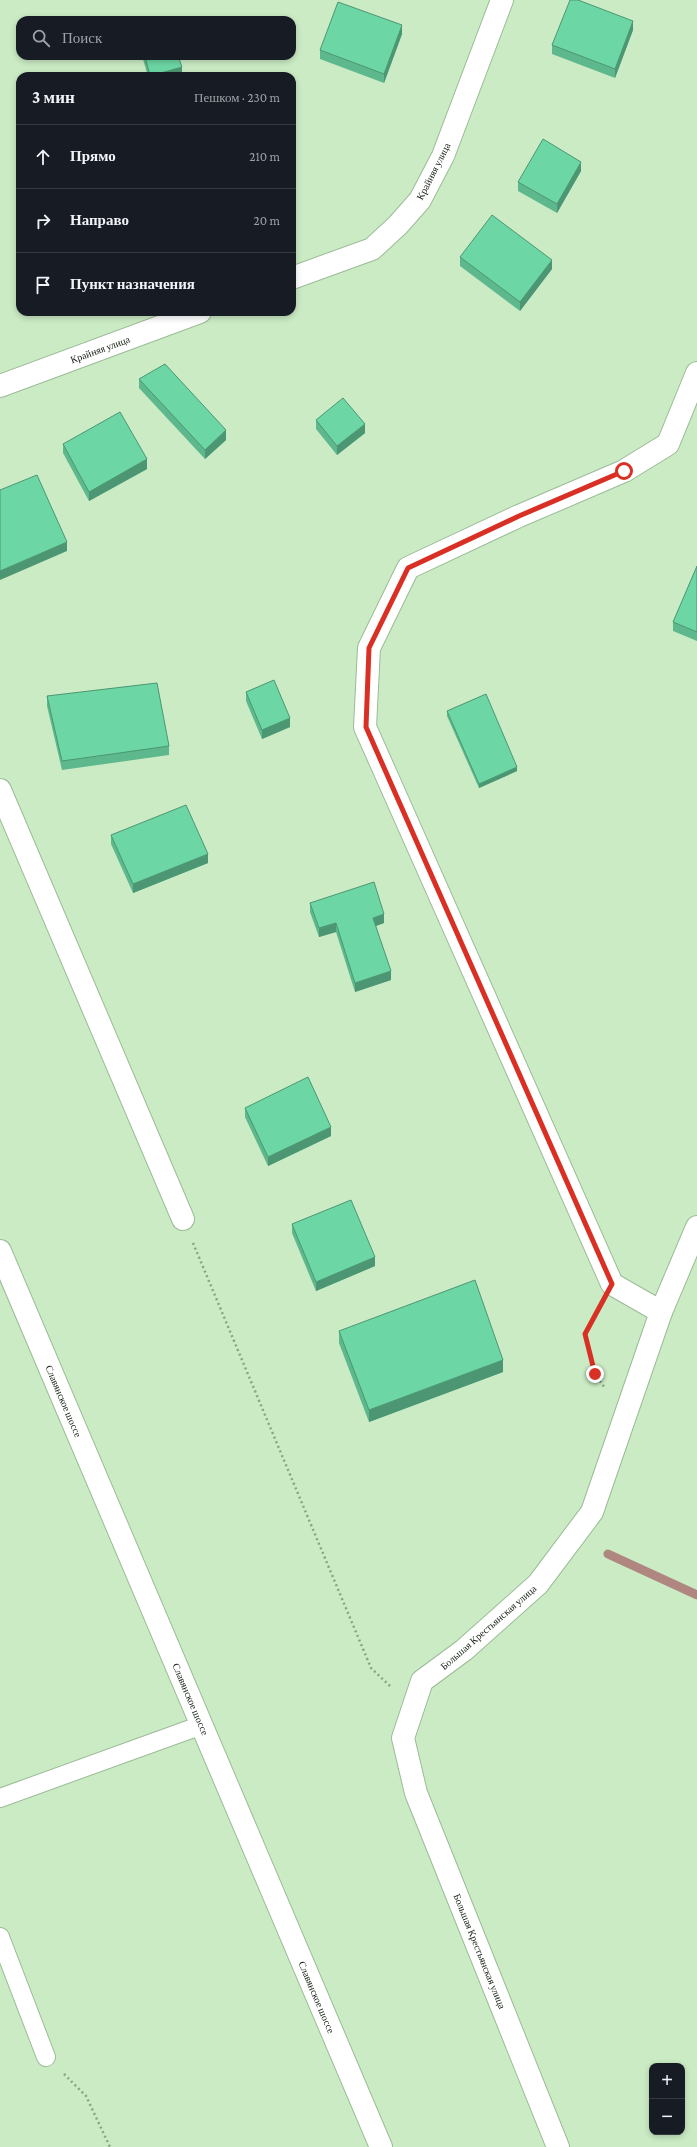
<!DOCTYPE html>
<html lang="ru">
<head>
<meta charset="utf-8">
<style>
	body { margin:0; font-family:"Crimson Pro",serif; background:#20242c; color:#f1f3f6 }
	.controls { position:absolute; right:12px; bottom:12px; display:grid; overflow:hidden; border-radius:8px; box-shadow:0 2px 6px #0003 }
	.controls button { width:36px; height:36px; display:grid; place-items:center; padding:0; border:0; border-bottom:1px solid #363941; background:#171b24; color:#f1f3f6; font:20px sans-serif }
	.stop { position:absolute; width:12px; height:12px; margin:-9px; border:3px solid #d93025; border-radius:50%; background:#fff }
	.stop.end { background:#d93025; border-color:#fff; box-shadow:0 1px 4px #0008 }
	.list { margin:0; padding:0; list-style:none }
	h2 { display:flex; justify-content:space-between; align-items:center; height:52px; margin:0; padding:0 16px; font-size:17px }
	h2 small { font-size:13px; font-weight:400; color:#9ea1a6 }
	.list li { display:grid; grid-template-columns:26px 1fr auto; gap:12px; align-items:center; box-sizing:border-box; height:64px; padding:0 16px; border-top:1px solid #363941 }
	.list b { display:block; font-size:15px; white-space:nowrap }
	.list em { font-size:13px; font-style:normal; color:#9ea1a6 }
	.icon { flex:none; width:22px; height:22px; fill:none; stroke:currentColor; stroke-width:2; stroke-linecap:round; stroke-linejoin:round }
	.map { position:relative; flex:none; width:697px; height:2147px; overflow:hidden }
	.search { position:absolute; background:#171b24; box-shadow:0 2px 6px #0003; left:16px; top:16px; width:280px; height:44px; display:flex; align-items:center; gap:10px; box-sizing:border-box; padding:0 14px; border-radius:12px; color:#9ea1a6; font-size:15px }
	.panel { position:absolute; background:#171b24; box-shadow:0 2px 6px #0003; left:16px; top:72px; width:280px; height:244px; border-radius:12px }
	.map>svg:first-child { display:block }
</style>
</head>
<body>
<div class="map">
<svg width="697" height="2147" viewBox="0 0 697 2147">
	<rect width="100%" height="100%" fill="#caebc4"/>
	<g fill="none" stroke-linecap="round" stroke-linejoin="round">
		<path stroke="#af8680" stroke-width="9" d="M608 1554 697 1595"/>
		<g stroke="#9cbb97" stroke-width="20">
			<g id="service">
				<path d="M0 1798 202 1725"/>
				<path d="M0 1937 46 2057"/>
			</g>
		</g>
		<g stroke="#9cbb97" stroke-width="24">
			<g id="minor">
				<path d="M292 278 372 249 398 225 420 200 443 156 502 0"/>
				<path d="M0 386 200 312"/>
				<path d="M0 790 183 1219"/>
				<path d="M661 1312 697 1227"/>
				<path d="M558 2147 416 1793 403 1738 422 1681 464 1650 538 1584 592 1512 661 1312 612 1284 385 772 365 727 369 648 408 568 519 516 624 471 668 444 697 373"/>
			</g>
		</g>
		<g stroke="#9cbb97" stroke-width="24">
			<path id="secondary" d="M0 1251 381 2147"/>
		</g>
		<g stroke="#89a385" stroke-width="2.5" stroke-dasharray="2 3" stroke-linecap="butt">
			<path d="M193 1243 371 1668 390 1686"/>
			<path d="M599 1307 585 1334 595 1374 605 1388"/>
			<path d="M64 2074 86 2096 110 2147"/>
		</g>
		<use href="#service" stroke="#fff" stroke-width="18"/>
		<use href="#minor" stroke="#fff" stroke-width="22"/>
		<use href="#secondary" stroke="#fff" stroke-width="22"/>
	</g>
	<g fill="#5db98d">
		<path d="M633 30 615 78 552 54V45Z"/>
		<path d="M402 34 384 83 320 59V50Z"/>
		<path d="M142 56H178L182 76H148Z"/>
		<path d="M581 171 557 213 518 191V182Z"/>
		<path d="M460 257 552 269 520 311 460 266Z"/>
		<path d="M139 379 226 440 205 459 139 388Z"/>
		<path d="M316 420 365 433 337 455 316 429Z"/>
		<path d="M63 444 147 469 89 501 63 453Z"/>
		<path d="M697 566V641L673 631V622Z"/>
		<path d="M246 692 290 727 262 739 246 701Z"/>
		<path d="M47 696 169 746V755L62 770 47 706Z"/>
		<path d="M447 711 517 771 479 788 447 716Z"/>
		<path d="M111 835 208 863 133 893 111 844Z"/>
		<path d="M310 903 384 923 376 926 391 980 355 992 336 932 319 937 310 912Z"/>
		<path d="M245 1108 331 1136 268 1166 245 1117Z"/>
		<path d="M292 1224 375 1266 316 1291 292 1233Z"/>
		<path d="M339 1331 503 1372 369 1422 339 1343Z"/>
	</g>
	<g fill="#4c9673">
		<path d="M633 21V30L615 78V69Z"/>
		<path d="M402 25V34L384 83V74Z"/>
		<path d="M182 67V76H151Z"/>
		<path d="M581 162V171L557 213V204Z"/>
		<path d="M552 260V269L520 311V302Z"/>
		<path d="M365 424V433L337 455V446Z"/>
		<path d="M226 430V440L205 459V450Z"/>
		<path d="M147 459V469L89 501V492Z"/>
		<path d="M67 542V551L0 580V571Z"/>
		<path d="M290 718V727L262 739V730Z"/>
		<path d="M517 767V771L479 788V784Z"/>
		<path d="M208 854V863L133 893V884Z"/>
		<path d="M384 914V923L373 927V918Z"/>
		<path d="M336 923V932L319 937V928Z"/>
		<path d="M391 971V980L355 992V983Z"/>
		<path d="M331 1127V1136L268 1166V1157Z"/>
		<path d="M375 1257V1266L316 1291V1282Z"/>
		<path d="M503 1360V1372L369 1422V1410Z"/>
	</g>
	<g fill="#6cd7a4" stroke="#4c9673">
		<path d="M570 0H578L633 21 615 69 552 45Z"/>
		<path d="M338 2 402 25 384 74 320 50Z"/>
		<path d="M145 56H178L182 67 150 76Z"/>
		<path d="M543 139 581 162 557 204 518 182Z"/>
		<path d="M492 215 552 260 520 302 460 257Z"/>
		<path d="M165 364 226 430 205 450 139 379Z"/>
		<path d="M343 398 365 424 337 446 316 420Z"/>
		<path d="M120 412 147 459 89 492 63 444Z"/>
		<path d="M37 475 67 542 0 571V490Z"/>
		<path d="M697 566V632L673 622Z"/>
		<path d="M274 680 290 718 262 730 246 692Z"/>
		<path d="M157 683 169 746 62 761 47 696Z"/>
		<path d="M486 694 517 767 479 784 447 711Z"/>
		<path d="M186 805 208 854 133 884 111 835Z"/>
		<path d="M374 882 384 914 373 918 391 971 355 983 336 923 319 928 310 903Z"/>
		<path d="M308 1077 331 1127 268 1157 245 1108Z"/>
		<path d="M351 1200 375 1257 316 1282 292 1224Z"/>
		<path d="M475 1280 503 1360 369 1410 339 1331Z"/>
	</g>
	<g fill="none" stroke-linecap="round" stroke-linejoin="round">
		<path stroke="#d93025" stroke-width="5" d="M595 1374 585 1334 612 1284 366 727 369 648 408 568 519 516 624 471"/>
	</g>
	<g text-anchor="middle" stroke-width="3" stroke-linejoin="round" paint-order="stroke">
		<g font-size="10" fill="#111d0f" stroke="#fff">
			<text transform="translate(433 171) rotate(-63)" y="4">Крайняя улица</text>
			<text transform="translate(100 349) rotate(-20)" y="4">Крайняя улица</text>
			<text transform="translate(64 1401) rotate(67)" y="4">Славянское шоссе</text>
			<text transform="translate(488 1627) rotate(-41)" y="4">Большая Крестьянская улица</text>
			<text transform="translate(191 1699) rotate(67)" y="4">Славянское шоссе</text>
			<text transform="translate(480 1951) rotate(68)" y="4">Большая Крестьянская улица</text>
			<text transform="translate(317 1997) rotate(67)" y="4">Славянское шоссе</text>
		</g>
	</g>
</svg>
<div class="controls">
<button>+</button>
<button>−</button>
</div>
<div class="stop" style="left:624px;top:471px"></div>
<div class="stop end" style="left:595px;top:1374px"></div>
<div class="search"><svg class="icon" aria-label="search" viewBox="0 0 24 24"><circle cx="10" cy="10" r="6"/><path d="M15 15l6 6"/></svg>Поиск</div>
<section class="panel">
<h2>3 мин<small>Пешком · 230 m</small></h2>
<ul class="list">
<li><svg class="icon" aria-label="ahead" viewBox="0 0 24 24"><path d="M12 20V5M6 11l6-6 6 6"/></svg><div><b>Прямо</b></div><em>210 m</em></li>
<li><svg class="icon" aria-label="right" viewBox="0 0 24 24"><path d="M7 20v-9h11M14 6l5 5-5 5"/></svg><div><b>Направо</b></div><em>20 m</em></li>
<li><svg class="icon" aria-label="arrive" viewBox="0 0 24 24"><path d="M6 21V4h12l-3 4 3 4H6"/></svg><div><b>Пункт назначения</b></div></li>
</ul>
</section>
</div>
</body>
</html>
